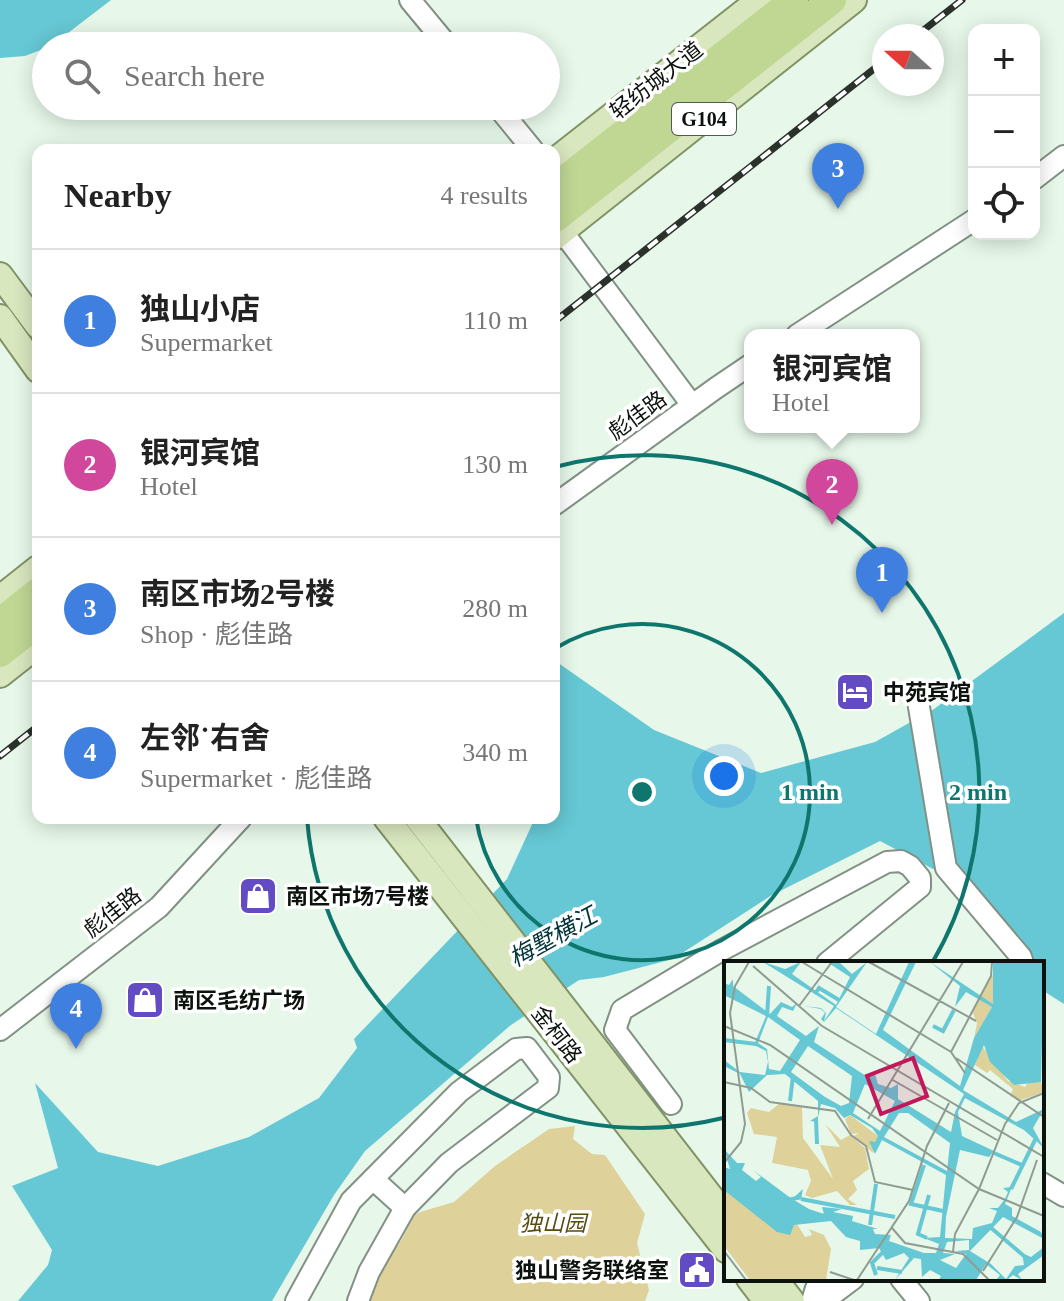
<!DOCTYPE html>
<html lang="en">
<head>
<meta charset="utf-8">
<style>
	body { margin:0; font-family:"Times New Roman","Noto Sans SC",serif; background:#f2f2f2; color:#222 }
	.controls { position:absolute; right:24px; top:24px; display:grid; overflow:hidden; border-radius:16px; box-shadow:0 4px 20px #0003 }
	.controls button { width:72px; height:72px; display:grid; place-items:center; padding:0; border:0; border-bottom:2px solid #e0e0e0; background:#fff; color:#222; font:40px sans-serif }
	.compass { position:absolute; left:872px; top:24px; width:72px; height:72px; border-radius:50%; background:#fff; box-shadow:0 4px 20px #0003; rotate:291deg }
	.you { position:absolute; left:724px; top:776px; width:28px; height:28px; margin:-20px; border:6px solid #fff; border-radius:50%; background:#1a73e8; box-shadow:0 0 0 12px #1a73e833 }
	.badge { display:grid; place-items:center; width:52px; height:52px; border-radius:50%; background:#624bc3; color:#fff; font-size:26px; font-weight:700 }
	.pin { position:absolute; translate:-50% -66px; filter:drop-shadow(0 2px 4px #0008) }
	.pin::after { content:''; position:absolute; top:42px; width:28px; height:24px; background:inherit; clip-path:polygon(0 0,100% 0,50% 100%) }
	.popup { position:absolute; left:744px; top:329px; width:176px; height:104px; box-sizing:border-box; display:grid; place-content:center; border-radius:16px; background:#fff; filter:drop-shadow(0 2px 6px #0005); font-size:26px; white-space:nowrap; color:#767676 }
	.popup b { font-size:30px; color:#222 }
	.popup::after { content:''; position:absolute; left:50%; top:100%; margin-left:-16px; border:16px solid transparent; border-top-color:#fff }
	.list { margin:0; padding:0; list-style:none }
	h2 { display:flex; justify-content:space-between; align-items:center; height:104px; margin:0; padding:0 32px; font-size:34px }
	h2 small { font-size:26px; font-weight:400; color:#767676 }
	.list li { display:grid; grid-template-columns:52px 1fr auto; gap:24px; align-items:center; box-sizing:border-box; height:144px; padding:0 32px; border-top:2px solid #e0e0e0 }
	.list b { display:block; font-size:30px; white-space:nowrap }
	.list p { margin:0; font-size:26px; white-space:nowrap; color:#767676 }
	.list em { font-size:26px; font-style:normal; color:#767676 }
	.icon { flex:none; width:44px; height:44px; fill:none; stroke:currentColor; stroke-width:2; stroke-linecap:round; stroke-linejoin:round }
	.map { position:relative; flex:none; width:1064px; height:1301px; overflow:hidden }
	.search { position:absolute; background:#fff; box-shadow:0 4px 20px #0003; left:32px; top:32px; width:528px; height:88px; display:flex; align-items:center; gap:20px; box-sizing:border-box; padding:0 28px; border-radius:44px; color:#767676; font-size:30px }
	.panel { position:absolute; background:#fff; box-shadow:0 4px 20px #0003; left:32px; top:144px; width:528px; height:680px; border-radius:16px }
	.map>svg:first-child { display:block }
</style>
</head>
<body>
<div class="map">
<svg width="1064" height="1301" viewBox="0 0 1064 1301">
	<rect width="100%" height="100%" fill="#e7f8ea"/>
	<path fill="#ded199" d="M575 1126 573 1139 592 1154 605 1155 645 1214 637 1243 649 1290 645 1301H368L374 1278 401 1241 414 1216 420 1212 454 1202 495 1166 549 1129Z"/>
	<g fill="#65c8d4">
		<path d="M0 0H111L51 46H46V48L25 56 0 58Z"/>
		<path d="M1064 613V1004L1042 990V963H1035L1032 957 955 862 933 869 880 841 772 895 673 959 604 977 579 980 511 1025 365 1151 334 1195 272 1301H18L48 1265 52 1250 12 1186 58 1168 35 1083 98 1152 158 1166 249 1137 319 1098 357 1048 354 1039 507 879 535 818H554V660L654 730 761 773 875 742 934 709Z"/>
	</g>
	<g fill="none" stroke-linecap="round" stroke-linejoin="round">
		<g stroke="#829185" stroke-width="24">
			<g id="minor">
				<path d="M410 0 448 46"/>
				<path d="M497 106 533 150"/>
				<path d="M1034 179 1064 156"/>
				<path d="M562 231 692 405"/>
				<path d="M797 335 974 220"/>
				<path d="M554 505 716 388 750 365"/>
				<path d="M918 701 946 868 1021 957 1023 963"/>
				<path d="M0 1030 159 907 241 818"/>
				<path d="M671 1104 615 1030 622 1010 722 950 887 862 901 861 910 866 920 878V887L827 963"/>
				<path d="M373 1179 405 1208"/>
				<path d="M1042 1183 1064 1196"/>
				<path d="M827 1279 816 1288 813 1298 825 1300 853 1279"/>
				<path d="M901 1279 919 1301"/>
				<path d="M296 1301 351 1201 459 1092 516 1049 527 1048 549 1077 548 1088 449 1163 405 1208 369 1272 358 1301"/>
			</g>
		</g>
		<g stroke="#819265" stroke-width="28">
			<g id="major">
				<path d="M554 161 759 0"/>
				<path d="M554 238 854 0"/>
				<path d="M0 275 38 326"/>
				<path d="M0 317 38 370"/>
				<path d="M0 598 38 568"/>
				<path d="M0 675 38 645"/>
				<path d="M386 818 726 1250"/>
				<path d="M417 818 726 1216"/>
				<path d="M749 1279 766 1301"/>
				<path d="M775 1279 792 1301"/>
			</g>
		</g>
		<g stroke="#819265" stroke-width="32">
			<g id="highway">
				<path d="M554 188 794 0"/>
				<path d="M554 219 832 0"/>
				<path d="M0 622 38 592"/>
				<path d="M0 653 38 623"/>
			</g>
		</g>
		<use href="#minor" stroke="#fff" stroke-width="20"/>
		<use href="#major" stroke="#d9e7bf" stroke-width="24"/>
		<use href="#highway" stroke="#c0d794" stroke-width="28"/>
		<g stroke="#2b322c" stroke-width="7">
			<g id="rail">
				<path d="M916 36 962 0"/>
				<path d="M554 322 884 61"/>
				<path d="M0 756 38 726"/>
			</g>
		</g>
		<use href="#rail" stroke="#fff" stroke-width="4" stroke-dasharray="12" stroke-linecap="butt"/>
	</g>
	<g fill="none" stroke="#0f766e" stroke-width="4">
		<path d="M554 649A168 168 0 1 1 476 818"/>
		<path d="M723 1118A336 336 0 0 1 307 818M555 467A336 336 0 0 1 932 963"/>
	</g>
	<defs>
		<g id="hotel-square" transform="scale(2)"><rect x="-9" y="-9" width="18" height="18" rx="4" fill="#624bc3" stroke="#fff"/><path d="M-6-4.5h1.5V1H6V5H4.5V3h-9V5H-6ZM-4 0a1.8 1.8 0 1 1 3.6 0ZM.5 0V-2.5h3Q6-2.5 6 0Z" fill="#fff"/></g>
		<g id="shop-square" transform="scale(2)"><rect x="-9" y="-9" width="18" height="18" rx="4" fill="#624bc3" stroke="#fff"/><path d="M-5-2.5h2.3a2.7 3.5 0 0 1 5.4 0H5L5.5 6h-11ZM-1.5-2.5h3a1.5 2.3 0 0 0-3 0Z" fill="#fff"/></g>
		<g id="civic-square" transform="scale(2)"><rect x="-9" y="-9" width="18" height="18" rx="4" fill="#624bc3" stroke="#fff"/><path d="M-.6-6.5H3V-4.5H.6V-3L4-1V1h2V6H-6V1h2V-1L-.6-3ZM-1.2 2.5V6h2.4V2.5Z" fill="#fff"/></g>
	</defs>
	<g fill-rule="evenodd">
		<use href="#hotel-square" x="855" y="692"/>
		<use href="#shop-square" x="258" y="896"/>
		<use href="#shop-square" x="145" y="1000"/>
		<use href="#civic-square" x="697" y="1270"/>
	</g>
	<g text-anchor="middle" stroke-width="7" stroke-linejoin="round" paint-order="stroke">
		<rect fill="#fff" stroke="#555956" stroke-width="2" x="672" y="103" width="64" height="32" rx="6"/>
		<g font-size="20" font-weight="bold" fill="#0c120d">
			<text x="704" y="126">G104</text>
		</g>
		<g font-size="22" fill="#0c120d" stroke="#fff">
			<text transform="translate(656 80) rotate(-38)" y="8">轻纺城大道</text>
			<text transform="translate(637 415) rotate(-36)" y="8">彪佳路</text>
			<text transform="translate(112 912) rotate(-38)" y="8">彪佳路</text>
			<text transform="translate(557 1034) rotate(52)" y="8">金柯路</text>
		</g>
		<g font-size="22" font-weight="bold" fill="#0c120d" stroke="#fff" text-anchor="start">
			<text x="883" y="700">中苑宾馆</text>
			<text x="286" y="904">南区市场7号楼</text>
			<text x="173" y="1008">南区毛纺广场</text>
			<text x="669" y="1278" text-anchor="end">独山警务联络室</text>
		</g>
		<g font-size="22" font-style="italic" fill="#584c14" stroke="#fff">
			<text x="553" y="1231">独山园</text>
		</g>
		<g font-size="24" font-style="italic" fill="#023439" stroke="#fff">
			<text transform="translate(553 937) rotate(-29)" y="8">梅墅横江</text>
		</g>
	</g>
	<g transform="translate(724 961)">
		<rect width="320" height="320" fill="#e7f8ea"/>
		<path d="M268 12 273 37 251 76 246 99 253 62 248 50ZM258 85 284 120 301 126 305 120 317 121 320 131 297 139 286 135 289 128 266 109 263 112 251 104ZM56 142 78 146 79 177 109 218 96 184 116 186 101 163 117 179 126 174 141 187 145 208 129 220 133 229 124 238 133 244H126L113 230 88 237 81 234 87 220 84 209 48 202 53 176 30 173 23 152 27 147 45 151ZM126 154 154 175 151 182 145 180 151 184 149 192 130 175 135 172 127 173 121 158ZM2 229 54 271 73 263 81 276 88 274 85 268 100 274 107 288 102 319H26L0 285Z" fill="#ded199"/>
		<path d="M39 1 61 8 77 1 68 13 112 44 126 16 103 1 116 2 128 13 143 1 112 46 152 73 185 1H192L159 69 236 125 250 77 268 46 242 31 231 46 236 25 206 1 269 43V1H320L317 121 290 124 266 101 260 84 239 129 292 161 320 148 309 167 320 187 300 169 241 137 234 151 238 175 270 190 265 196 236 189 222 256 221 277 248 278 249 267 268 262 273 250 265 247H274L281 238 284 231 279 227 288 226 281 243 288 247V255L317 271 320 278 279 256 246 290 267 303 282 318 291 305 300 304 298 292 307 296 320 286V294L294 313 298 319 289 314 283 319H272L276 314 262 303 252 319H215L217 315 206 309 198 316 197 298 190 297 171 319 185 297 180 292 162 299 155 287 136 289V280L122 276 107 260 70 264 66 274 53 271 0 229V206L6 208 0 188 13 202H21L18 209 32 220 37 216 29 209 68 238 79 228 77 238 70 239 85 248 100 253 98 246 118 248 109 251 129 255 128 260 154 268H149L151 273 167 274 165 280 200 292H212L215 283 200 277 216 276 222 214 158 179 151 193 145 180 151 181 154 175 148 167 126 154 120 157 111 147 97 143 93 161 86 160 94 155V140L61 113 43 114 25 131 16 113 0 105V99L16 111 41 114 44 101 42 90 30 84 42 55 0 34V22L5 24 9 18V25L46 53 57 41 68 46 73 42 69 50 58 46 53 55 82 75 95 65 90 81 142 115 151 113 154 123 167 127 174 123V138L227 171 231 151 240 133 112 47 100 61 97 58 101 52 97 48 80 45 97 47 102 52 100 60 110 45ZM44 56 76 79 56 110 45 108 43 88 34 82ZM84 85 128 115 125 142 117 145 101 136 67 111ZM141 123 171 140 156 170 129 152ZM175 152H184L226 182 223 210 160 176ZM245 279V289L232 290 242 293 232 307 216 299 231 293 219 292 223 281Z" fill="#65c8d4" fill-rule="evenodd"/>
		<path fill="none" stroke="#65c8d4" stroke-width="4" d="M91 33 95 27 115 39M43 55 45 25M209 65 219 70 230 49M0 79 32 83M66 140 69 115M92 158 93 183M270 192 300 205M200 204 187 243 219 250M11 222 55 260 104 254M287 228 312 177M46 237 51 242 77 236M77 238 171 256M146 264 152 223M266 266 300 295M203 277 194 273 205 234M153 307 178 311M152 314 148 302 159 291"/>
		<path fill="none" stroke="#8f9c92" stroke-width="2" d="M78 1 227 91 241 112M145 1 252 60M29 5 98 65 320 196M75 45 108 1M0 65 46 84 255 228 320 255M227 91 267 15 268 1M232 97 320 156M167 118 273 179M0 121 27 127 46 141 111 150 127 174 142 185 151 221 189 229M144 158 239 1M0 202 17 181 21 163 6 52 11 25 25 1M168 267 181 282 239 293 265 319M0 290 22 319M229 291 231 273 255 228 281 163 295 142 320 132M259 310 293 256 313 199M106 311 130 319M133 319 185 240 203 185 225 142"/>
		<path fill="#c2185b" fill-opacity="0.15" stroke="#c2185b" stroke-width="4" d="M189 97 203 135 157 153 143 115Z"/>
		<rect width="320" height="320" fill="none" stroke="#0c120d" stroke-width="4"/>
	</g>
	<circle cx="642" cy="792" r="12" fill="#0f766e" stroke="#fff" stroke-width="4"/>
	<g font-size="24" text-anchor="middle" font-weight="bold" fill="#0f766e" stroke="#fff" stroke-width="7" stroke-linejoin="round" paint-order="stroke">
		<text x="810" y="800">1 min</text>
		<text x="978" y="800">2 min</text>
	</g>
</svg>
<div class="controls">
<button>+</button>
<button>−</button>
<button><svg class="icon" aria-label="locate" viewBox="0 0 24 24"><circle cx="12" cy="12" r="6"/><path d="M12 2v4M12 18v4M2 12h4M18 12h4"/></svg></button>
</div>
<svg class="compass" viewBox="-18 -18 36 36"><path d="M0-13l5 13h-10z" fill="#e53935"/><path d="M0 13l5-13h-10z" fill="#767676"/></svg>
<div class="you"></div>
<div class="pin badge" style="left:882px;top:613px;background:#3f7fe0">1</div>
<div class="pin badge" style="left:832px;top:525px;background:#d1479c">2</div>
<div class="popup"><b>银河宾馆</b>Hotel</div>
<div class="pin badge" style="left:838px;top:209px;background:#3f7fe0">3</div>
<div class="pin badge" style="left:76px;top:1049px;background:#3f7fe0">4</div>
<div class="search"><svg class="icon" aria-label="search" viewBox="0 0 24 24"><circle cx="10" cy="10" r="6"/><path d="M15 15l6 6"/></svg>Search here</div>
<section class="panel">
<h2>Nearby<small>4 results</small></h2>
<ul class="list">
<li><span class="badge" style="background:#3f7fe0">1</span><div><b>独山小店</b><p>Supermarket</p></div><em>110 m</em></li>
<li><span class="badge" style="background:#d1479c">2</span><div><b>银河宾馆</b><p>Hotel</p></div><em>130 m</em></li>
<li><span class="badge" style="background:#3f7fe0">3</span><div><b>南区市场2号楼</b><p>Shop · 彪佳路</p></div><em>280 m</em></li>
<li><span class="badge" style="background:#3f7fe0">4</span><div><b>左邻˙右舍</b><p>Supermarket · 彪佳路</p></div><em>340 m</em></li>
</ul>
</section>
</div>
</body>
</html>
